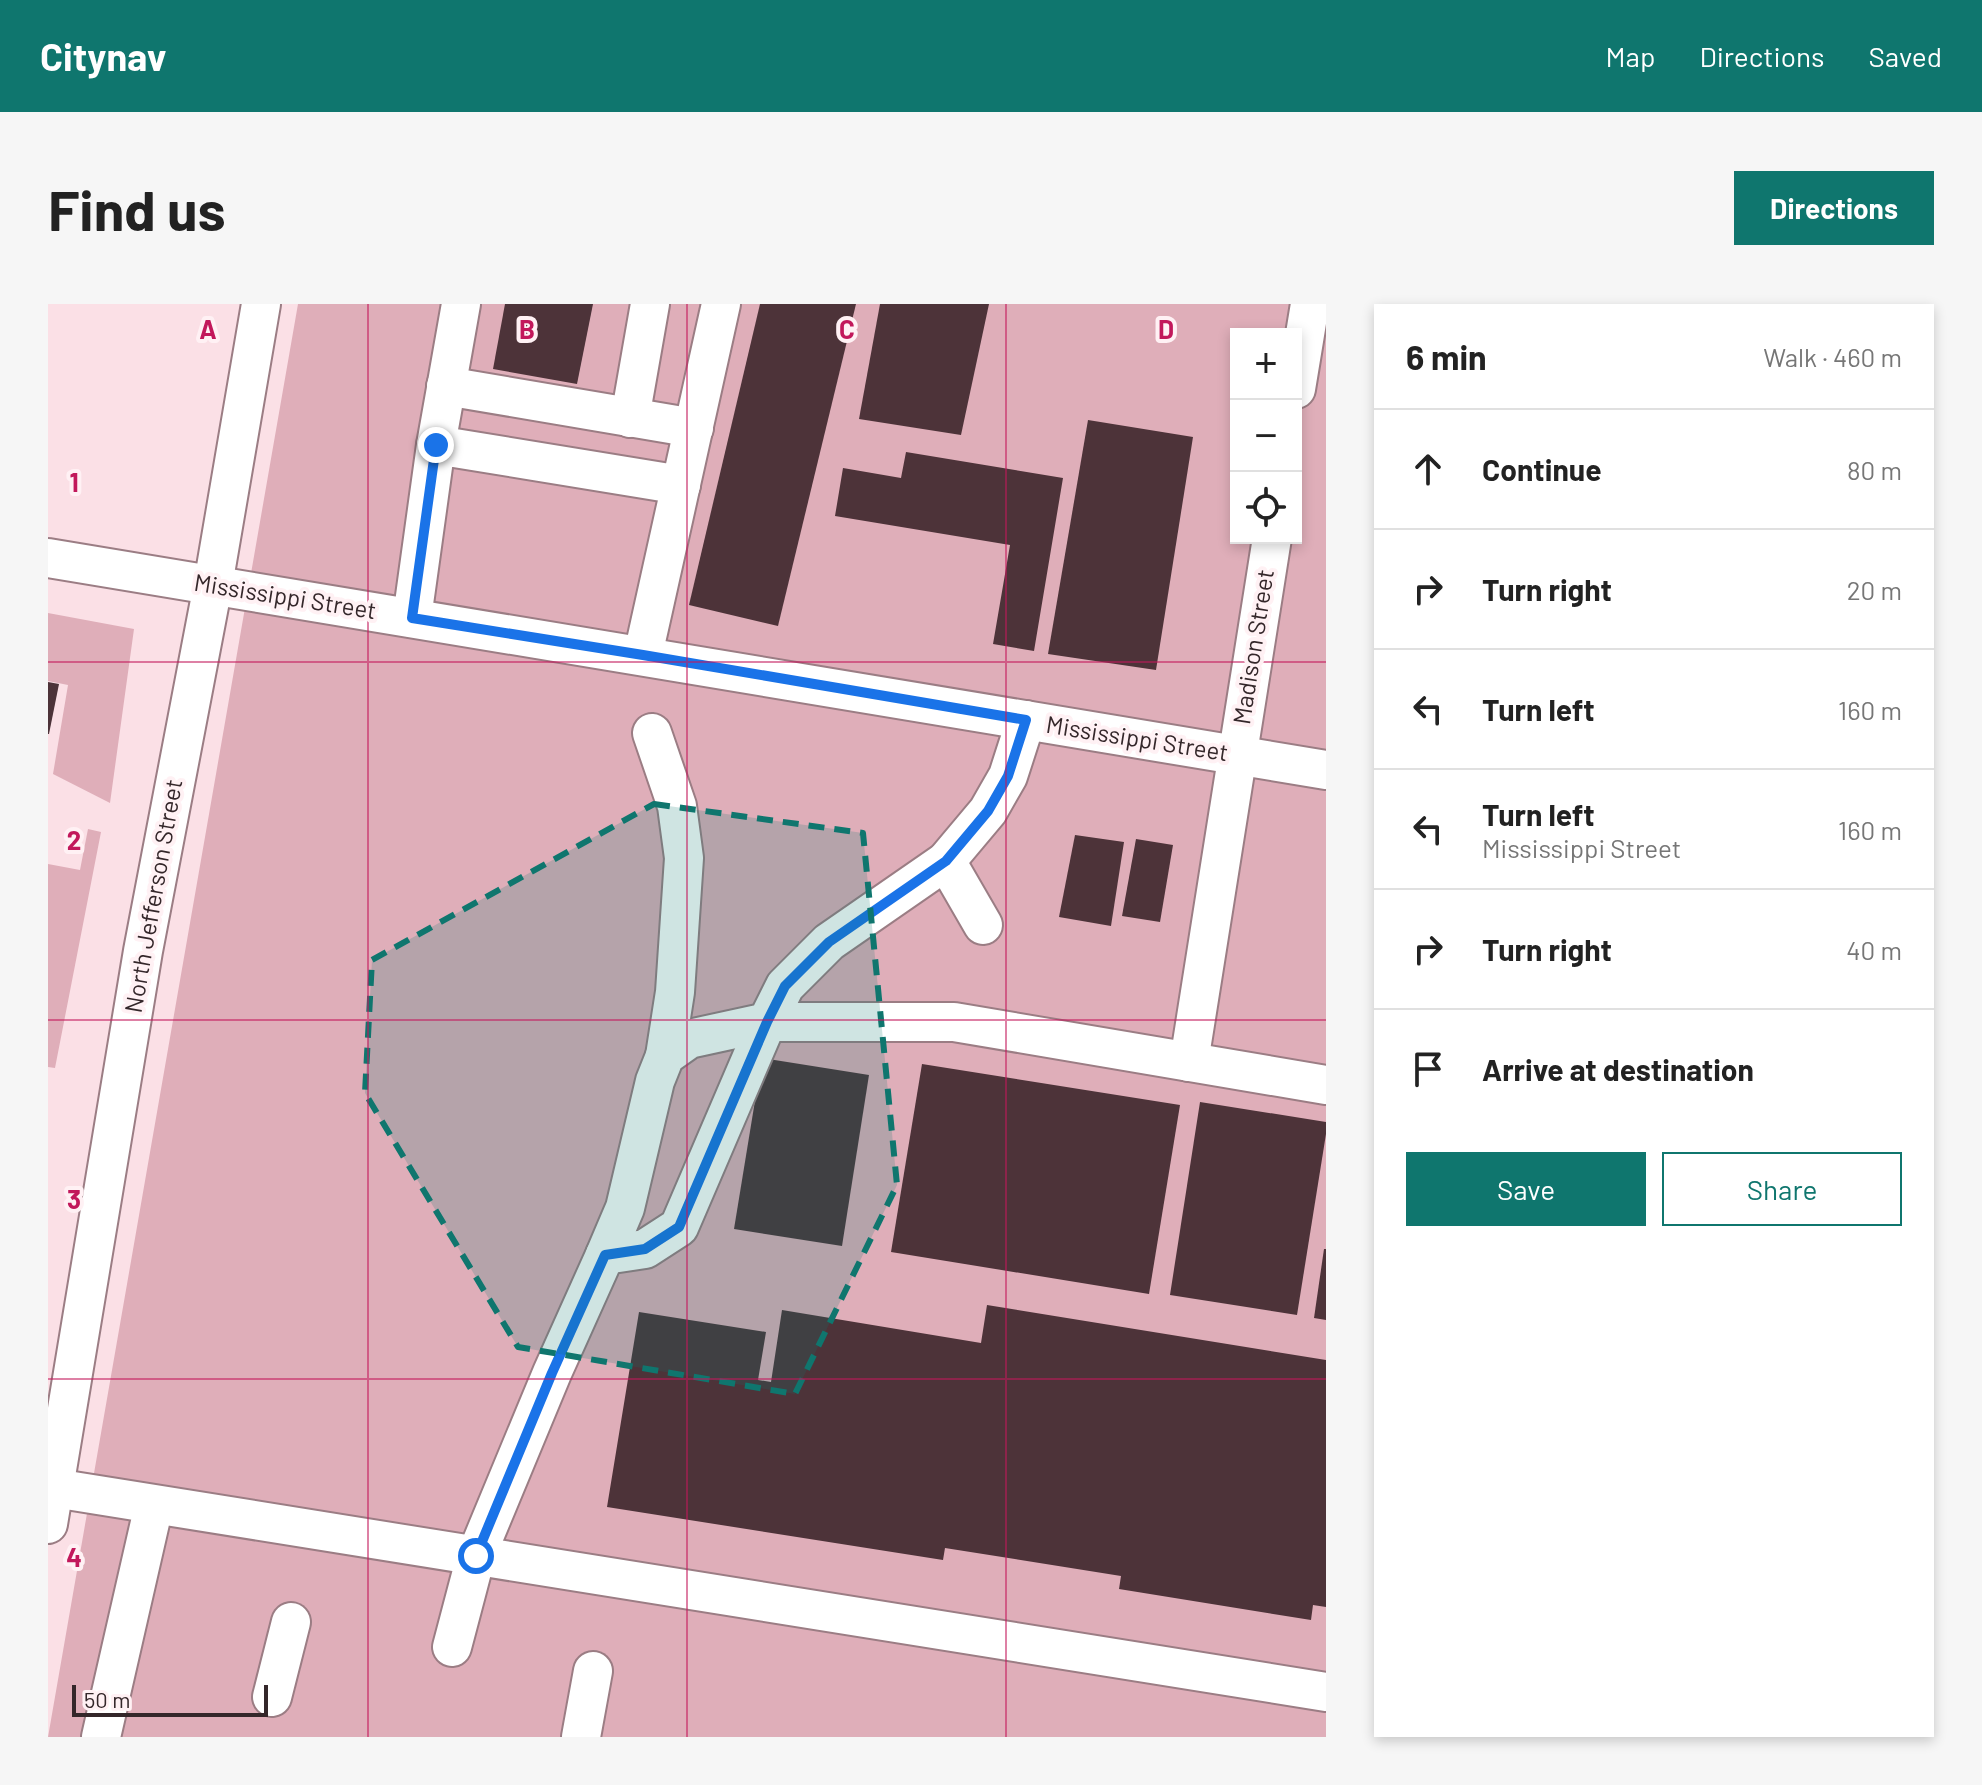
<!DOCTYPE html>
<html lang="en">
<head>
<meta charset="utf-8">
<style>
	body { margin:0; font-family:Barlow,sans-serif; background:#f6f6f6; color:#222 }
	.controls { position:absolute; right:24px; top:24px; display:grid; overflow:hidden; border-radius:0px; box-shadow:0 4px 12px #0003 }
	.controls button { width:72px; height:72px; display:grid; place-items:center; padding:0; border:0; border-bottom:2px solid #e0e0e0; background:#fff; color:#222; font:40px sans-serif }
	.scale { position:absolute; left:24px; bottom:20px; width:196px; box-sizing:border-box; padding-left:8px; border:4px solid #34272a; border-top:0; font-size:22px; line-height:28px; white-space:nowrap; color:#34272a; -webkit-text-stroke:6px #fff1f4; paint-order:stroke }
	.stop { position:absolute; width:24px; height:24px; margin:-18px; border:6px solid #1a73e8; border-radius:50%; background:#fff }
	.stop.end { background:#1a73e8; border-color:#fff; box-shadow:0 2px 8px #0008 }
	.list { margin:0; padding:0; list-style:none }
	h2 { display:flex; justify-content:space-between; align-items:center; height:104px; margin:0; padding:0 32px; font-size:34px }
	h2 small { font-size:26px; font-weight:400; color:#767676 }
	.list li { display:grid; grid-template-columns:52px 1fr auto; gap:24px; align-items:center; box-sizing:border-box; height:120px; padding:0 32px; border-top:2px solid #e0e0e0 }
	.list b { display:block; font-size:30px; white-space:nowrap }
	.list p { margin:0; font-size:26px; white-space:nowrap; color:#767676 }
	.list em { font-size:26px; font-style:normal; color:#767676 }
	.actions { display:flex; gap:16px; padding:24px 32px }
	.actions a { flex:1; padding:18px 0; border:2px solid #0f766e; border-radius:0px; text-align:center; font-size:28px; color:#0f766e }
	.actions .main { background:#0f766e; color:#fff }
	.icon { flex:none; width:44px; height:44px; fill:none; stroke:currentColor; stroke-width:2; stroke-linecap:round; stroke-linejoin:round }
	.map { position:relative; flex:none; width:1278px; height:1433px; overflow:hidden; border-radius:0px }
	header { display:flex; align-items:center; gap:48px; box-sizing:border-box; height:112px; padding:0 40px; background:#0f766e; color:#fff }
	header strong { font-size:38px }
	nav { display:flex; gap:44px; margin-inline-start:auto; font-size:28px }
	.intro { display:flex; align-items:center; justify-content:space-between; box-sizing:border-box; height:192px; padding:0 48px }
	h1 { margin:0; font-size:56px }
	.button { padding:20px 36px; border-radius:0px; background:#0f766e; color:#fff; font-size:28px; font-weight:700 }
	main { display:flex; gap:48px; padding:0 48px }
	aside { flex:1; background:#fff; border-radius:0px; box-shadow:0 4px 12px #0003 }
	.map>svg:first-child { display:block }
</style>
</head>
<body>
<header>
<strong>Citynav</strong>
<nav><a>Map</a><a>Directions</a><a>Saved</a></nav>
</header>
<div class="intro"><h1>Find us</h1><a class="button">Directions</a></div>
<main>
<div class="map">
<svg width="1278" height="1433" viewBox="0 0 1278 1433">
	<rect width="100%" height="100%" fill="#fbe0e6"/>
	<g fill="#dfaeb9" fill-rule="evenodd">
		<path d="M250 0H1278V1433H0ZM1188 30H1248V234H1188Z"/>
		<path d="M0 309 86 325 62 499 5 470 20 381 0 377Z"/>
		<path d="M40 525 53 528 7 764 0 763V560L32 566Z"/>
	</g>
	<g fill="#4d3339">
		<path d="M457 0H545L529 80 445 65Z"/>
		<path d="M712 0H808L730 322 641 301Z"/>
		<path d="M832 0H941L913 131 811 115Z"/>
		<path d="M1040 116 1145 133 1108 366 1000 350Z"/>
		<path d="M858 148 1015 174 986 347 945 340 962 241 787 212 795 164 853 174Z"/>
		<path d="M0 378 11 380 1 430H0Z"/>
		<path d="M1027 531 1076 538 1063 622 1011 613Z"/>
		<path d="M1088 535 1125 541 1112 618 1074 612Z"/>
		<path d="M714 754 821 771 794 942 686 925Z"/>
		<path d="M874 760 1132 801 1101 990 843 948Z"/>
		<path d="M1152 798 1278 818V830L1249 1011 1122 991Z"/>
		<path d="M1276 945H1278V1016L1266 1014Z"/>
		<path d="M939 1001 1278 1056V1303L1265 1301 1263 1316 1071 1285 1073 1272 897 1244 895 1256 559 1203 591 1008 718 1028 710 1076 723 1078 734 1006 933 1039Z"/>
	</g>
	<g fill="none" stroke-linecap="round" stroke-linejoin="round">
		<g stroke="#9b7d84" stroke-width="42">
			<g id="minor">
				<path d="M398 82 646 124"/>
				<path d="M1248 85 1262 0"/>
				<path d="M582 114 602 0"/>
				<path d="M388 141 413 0"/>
				<path d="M0 254 1278 466"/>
				<path d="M364 314 388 141 633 181"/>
				<path d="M595 351 673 0"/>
				<path d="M604 429 629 502 636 554 627 688 617 752"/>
				<path d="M898 557 935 621"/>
				<path d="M1141 758 1224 234"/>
				<path d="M557 951 577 904 607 777 617 752 641 735 719 718 737 682 781 638 898 557 940 507 960 472 978 416"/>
				<path d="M0 1183 1278 1388"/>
				<path d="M0 1220 95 647 165 281 213 0"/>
				<path d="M404 1343 428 1252 504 1069 557 951 597 945 631 923 719 718H906L1278 781"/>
				<path d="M224 1393 243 1318"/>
				<path d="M53 1433 106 1201"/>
				<path d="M533 1433 545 1367"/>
			</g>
		</g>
		<use href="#minor" stroke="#fff" stroke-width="38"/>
	</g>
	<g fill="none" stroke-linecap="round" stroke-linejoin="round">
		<path stroke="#1a73e8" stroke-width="10" d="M388 141 364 314 595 351 978 416 960 472 940 507 898 557 781 638 737 682 719 718 631 923 597 945 557 951 504 1069 428 1252"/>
	</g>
	<path fill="#0f766e" fill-opacity="0.2" stroke="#0f766e" stroke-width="6" stroke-dasharray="16 10" stroke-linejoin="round" d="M606 500 815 529 849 881 747 1090 470 1043 317 789 324 656Z"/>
	<path fill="none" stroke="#c2185b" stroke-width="2" stroke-opacity="0.55" d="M320 0V1433M639 0V1433M958 0V1433M0 358H1278M0 716H1278M0 1075H1278"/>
	<g text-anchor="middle" stroke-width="8" stroke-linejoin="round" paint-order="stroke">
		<g font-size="24" fill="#34272a" stroke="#fff1f4">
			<text transform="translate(237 293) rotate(9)" y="8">Mississippi Street</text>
			<text transform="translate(1206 343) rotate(-81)" y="8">Madison Street</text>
			<text transform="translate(1089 435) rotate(9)" y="8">Mississippi Street</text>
			<text transform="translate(106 592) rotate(-80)" y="8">North Jefferson Street</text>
		</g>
	</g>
	<g font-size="26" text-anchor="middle" font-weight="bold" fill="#c2185b" stroke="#fff1f4" stroke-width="8" stroke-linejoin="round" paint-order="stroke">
		<text x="160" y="35">A</text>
		<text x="479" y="35">B</text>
		<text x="799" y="35">C</text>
		<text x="1118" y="35">D</text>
		<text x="26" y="188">1</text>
		<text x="26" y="546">2</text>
		<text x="26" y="905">3</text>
		<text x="26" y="1263">4</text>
	</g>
</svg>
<div class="controls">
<button>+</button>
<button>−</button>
<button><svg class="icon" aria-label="locate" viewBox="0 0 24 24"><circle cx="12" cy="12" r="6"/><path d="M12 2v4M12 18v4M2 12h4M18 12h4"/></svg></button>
</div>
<div class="scale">50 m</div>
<div class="stop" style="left:428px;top:1252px"></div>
<div class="stop end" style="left:388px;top:141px"></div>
</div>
<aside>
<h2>6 min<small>Walk · 460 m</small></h2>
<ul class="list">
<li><svg class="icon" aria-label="ahead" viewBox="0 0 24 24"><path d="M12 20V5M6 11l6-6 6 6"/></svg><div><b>Continue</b></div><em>80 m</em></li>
<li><svg class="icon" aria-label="right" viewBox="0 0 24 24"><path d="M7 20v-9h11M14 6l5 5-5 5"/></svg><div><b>Turn right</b></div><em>20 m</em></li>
<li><svg class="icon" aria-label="left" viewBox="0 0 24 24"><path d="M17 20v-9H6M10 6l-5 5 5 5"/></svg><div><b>Turn left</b></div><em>160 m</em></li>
<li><svg class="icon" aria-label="left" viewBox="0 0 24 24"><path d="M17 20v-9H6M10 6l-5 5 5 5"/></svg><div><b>Turn left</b><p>Mississippi Street</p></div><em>160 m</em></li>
<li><svg class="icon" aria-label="right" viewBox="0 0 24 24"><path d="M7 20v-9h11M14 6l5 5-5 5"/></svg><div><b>Turn right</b></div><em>40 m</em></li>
<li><svg class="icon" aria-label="arrive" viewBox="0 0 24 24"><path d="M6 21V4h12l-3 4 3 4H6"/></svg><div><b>Arrive at destination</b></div></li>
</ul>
<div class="actions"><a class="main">Save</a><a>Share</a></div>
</aside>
</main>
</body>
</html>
